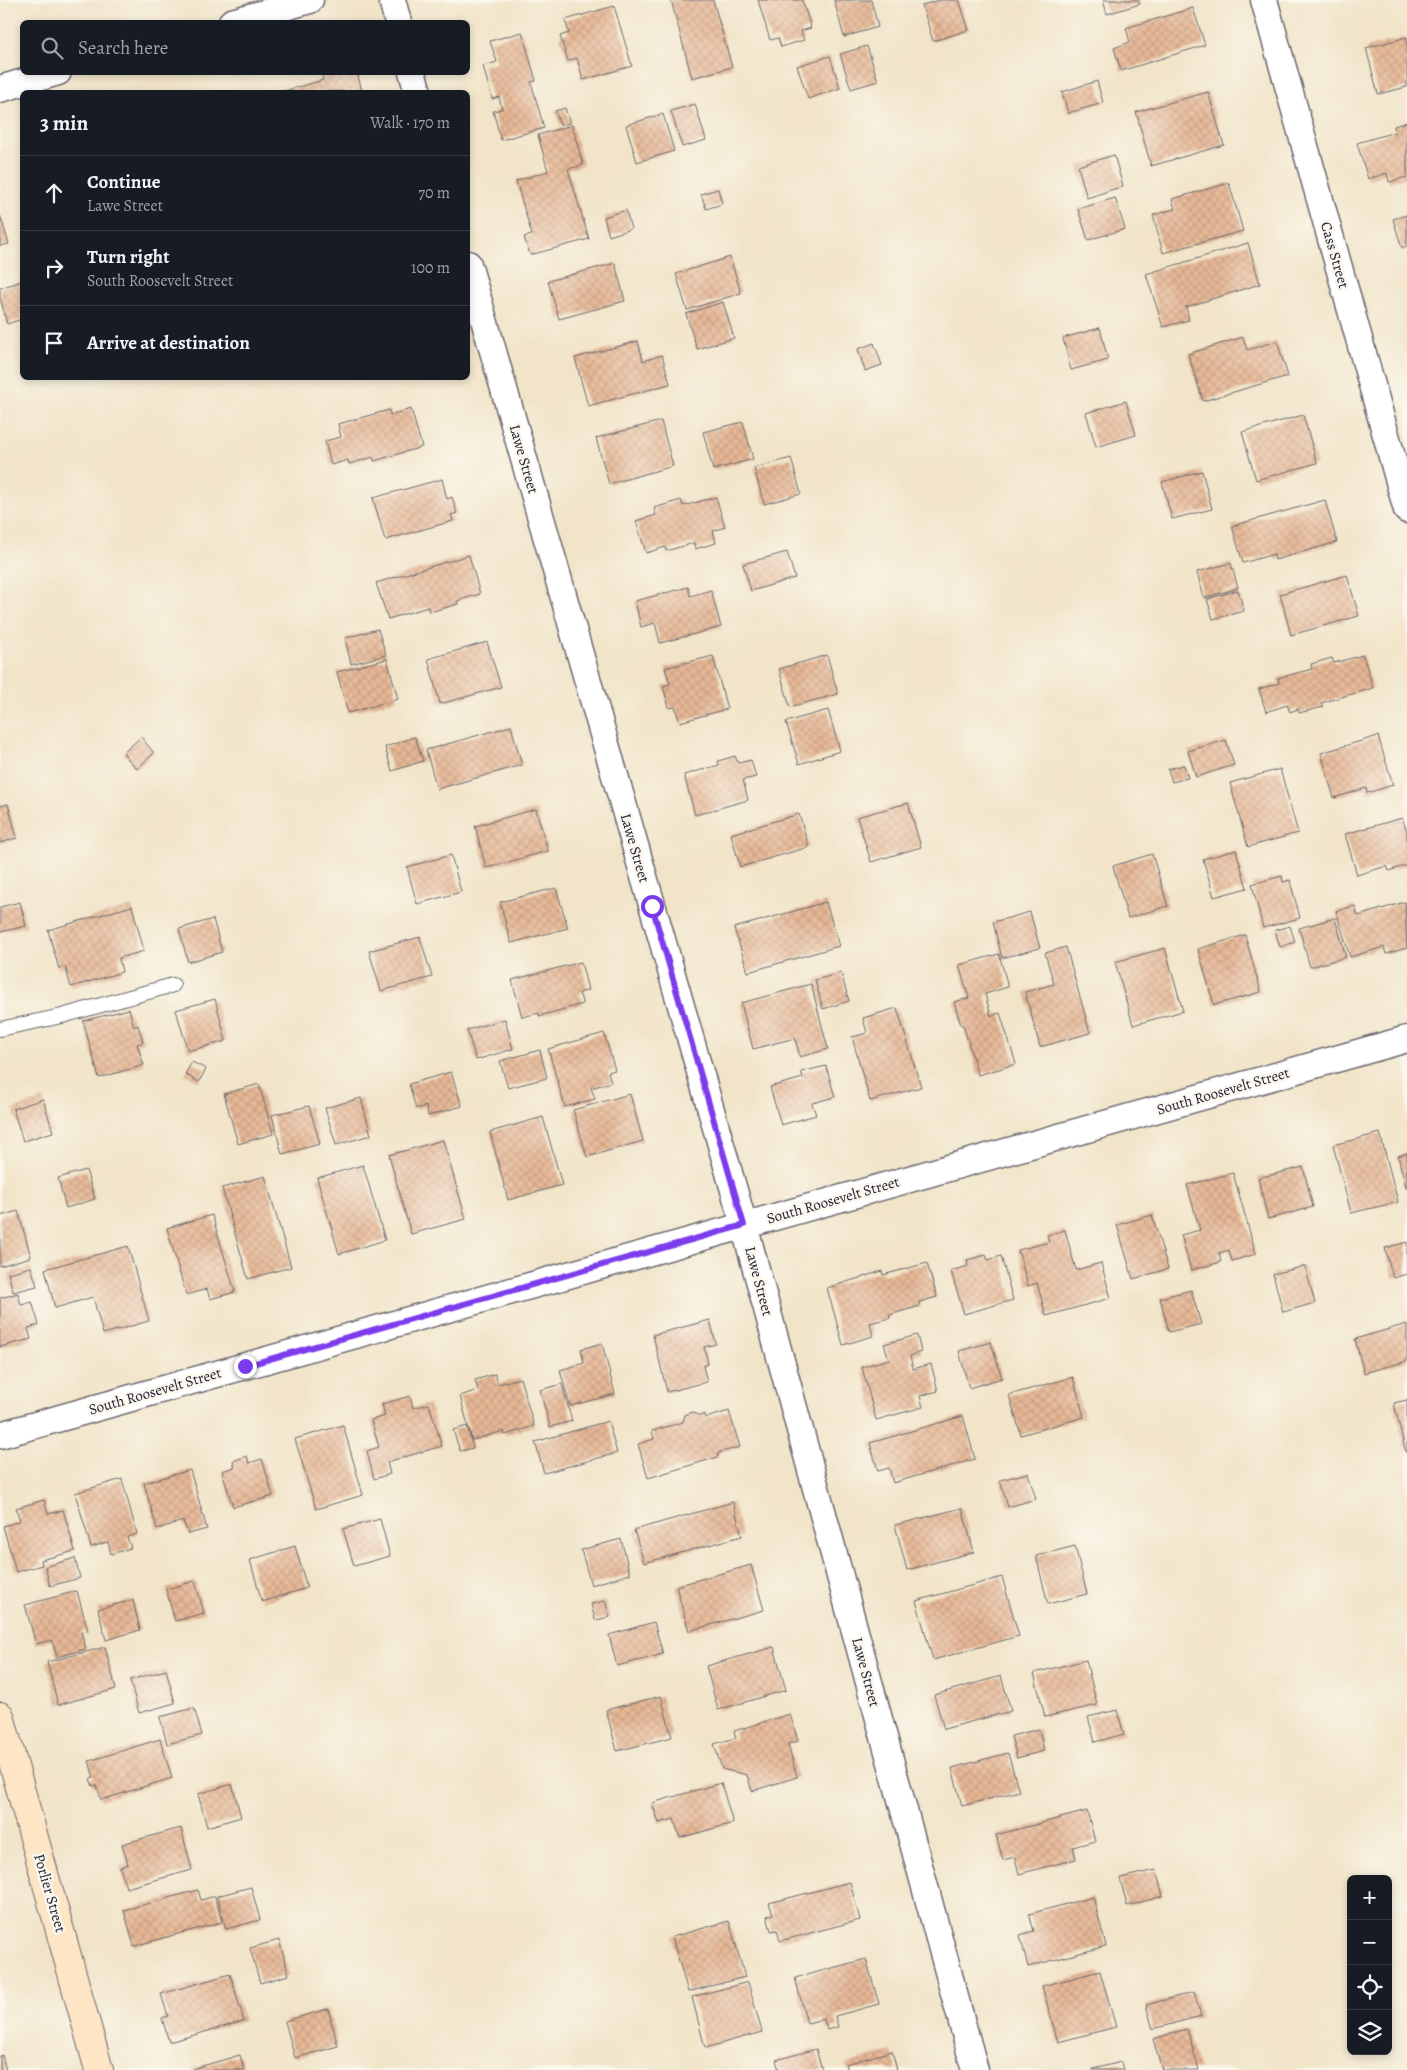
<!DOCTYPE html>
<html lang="en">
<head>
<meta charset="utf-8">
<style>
	body { margin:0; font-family:Alegreya,serif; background:#20242c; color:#f1f3f6 }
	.controls { position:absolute; right:15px; bottom:15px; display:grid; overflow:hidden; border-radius:8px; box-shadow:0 2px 8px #0003 }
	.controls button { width:45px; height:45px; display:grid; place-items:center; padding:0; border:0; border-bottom:1px solid #363941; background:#171b24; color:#f1f3f6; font:25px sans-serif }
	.stop { position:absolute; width:15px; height:15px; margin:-11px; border:4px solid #7c3aed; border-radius:50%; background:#fff }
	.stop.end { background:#7c3aed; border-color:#fff; box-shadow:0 1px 5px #0008 }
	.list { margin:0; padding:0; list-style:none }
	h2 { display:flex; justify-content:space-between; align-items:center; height:65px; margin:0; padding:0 20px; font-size:21px }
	h2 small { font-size:16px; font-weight:400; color:#9ea1a6 }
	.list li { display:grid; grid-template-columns:32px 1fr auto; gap:15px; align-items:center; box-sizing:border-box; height:75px; padding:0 20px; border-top:1px solid #363941 }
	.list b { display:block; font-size:19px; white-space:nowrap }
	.list p { margin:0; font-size:16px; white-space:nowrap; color:#9ea1a6 }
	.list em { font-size:16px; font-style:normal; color:#9ea1a6 }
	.icon { flex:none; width:28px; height:28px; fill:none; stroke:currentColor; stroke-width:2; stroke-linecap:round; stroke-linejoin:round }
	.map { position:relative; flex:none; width:1407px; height:2070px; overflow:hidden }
	.search { position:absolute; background:#171b24; box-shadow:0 2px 8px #0003; left:20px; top:20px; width:450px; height:55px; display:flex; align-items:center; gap:12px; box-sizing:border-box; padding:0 18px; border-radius:8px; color:#9ea1a6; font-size:19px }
	.panel { position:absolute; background:#171b24; box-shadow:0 2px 8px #0003; left:20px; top:90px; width:450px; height:290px; border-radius:8px }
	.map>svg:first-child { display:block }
</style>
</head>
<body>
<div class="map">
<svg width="1407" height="2070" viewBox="0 0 1407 2070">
	<defs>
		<pattern id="building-cross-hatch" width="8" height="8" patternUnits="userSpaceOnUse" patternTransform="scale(1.25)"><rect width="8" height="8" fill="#e7b896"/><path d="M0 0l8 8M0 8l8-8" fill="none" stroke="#c69e82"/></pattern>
	</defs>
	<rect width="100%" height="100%" fill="#fbf7ec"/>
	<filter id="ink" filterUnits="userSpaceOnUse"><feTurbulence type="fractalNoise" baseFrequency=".02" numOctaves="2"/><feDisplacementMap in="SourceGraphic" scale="10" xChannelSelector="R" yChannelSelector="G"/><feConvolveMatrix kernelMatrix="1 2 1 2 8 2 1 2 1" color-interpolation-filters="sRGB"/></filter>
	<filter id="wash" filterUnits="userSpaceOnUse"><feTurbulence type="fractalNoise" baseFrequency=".0096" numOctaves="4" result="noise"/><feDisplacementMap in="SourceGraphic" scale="20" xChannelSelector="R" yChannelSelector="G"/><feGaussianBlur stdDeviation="1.12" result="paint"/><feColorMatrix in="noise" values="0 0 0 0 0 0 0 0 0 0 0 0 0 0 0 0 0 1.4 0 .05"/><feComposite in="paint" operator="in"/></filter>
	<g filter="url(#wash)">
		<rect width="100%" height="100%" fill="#f1e4c8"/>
		<g id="blocks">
			<g fill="url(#building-cross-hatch)">
				<path d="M671 0H713L732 67 692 78Z"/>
				<path d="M758 0H802L811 28 801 31 804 40 781 47 778 38 770 40Z"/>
				<path d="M834 0H871L878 27 844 37Z"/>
				<path d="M940 0H959L969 30 933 41 922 5Z"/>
				<path d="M1103 0H1138L1140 4 1107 14Z"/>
				<path d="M614 6 632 66 583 80 577 58 568 61 560 36 569 33 565 20Z"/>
				<path d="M1193 8 1205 45 1121 71 1114 48 1130 42 1126 28Z"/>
				<path d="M522 32 536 81 531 82 544 128 501 140 493 111 502 109 499 97 492 99 483 66 497 62 490 41Z"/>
				<path d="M1407 37V87L1378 94 1366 48Z"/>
				<path d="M867 46 878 81 851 89 840 54Z"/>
				<path d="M830 56 840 88 808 99 797 66Z"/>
				<path d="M321 72H357L362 91 280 92 323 80Z"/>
				<path d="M1097 81 1103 103 1068 113 1062 92Z"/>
				<path d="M1208 92 1224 145 1151 166 1136 112Z"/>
				<path d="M695 104 706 140 682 147 671 111Z"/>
				<path d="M565 108 570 123 560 125 555 111Z"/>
				<path d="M663 114 674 151 637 162 626 125Z"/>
				<path d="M1407 122V177L1389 182 1387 173 1368 179 1357 143 1395 132 1394 126Z"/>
				<path d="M572 125 583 165 568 169 589 239 530 255 524 237 532 235 516 181 548 171 538 135Z"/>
				<path d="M1114 155 1123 186 1087 198 1078 166Z"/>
				<path d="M1229 183 1243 231 1163 253 1153 215 1175 209 1172 199Z"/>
				<path d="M718 189 722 204 706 209 701 194Z"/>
				<path d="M1115 198 1125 229 1088 240 1078 209Z"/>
				<path d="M626 210 631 229 609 236 604 217Z"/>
				<path d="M0 215 9 244 0 246Z"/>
				<path d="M1407 215V246L1402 248 1393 219Z"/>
				<path d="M1248 243 1260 284 1186 307 1189 320 1163 327 1146 274Z"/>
				<path d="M730 257 741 293 687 310 676 274Z"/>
				<path d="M615 263 625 301 559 319 548 281Z"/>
				<path d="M22 281V319L7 324 0 297V288Z"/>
				<path d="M723 302 734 338 697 349 686 314Z"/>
				<path d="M1100 328 1108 360 1071 370 1063 338Z"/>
				<path d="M1243 337 1247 350 1277 341 1288 376 1203 401 1188 354Z"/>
				<path d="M638 341 643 361 662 355 670 384 588 406 575 358Z"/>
				<path d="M874 343 882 365 865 371 858 349Z"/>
				<path d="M1126 401 1136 435 1096 447 1086 413Z"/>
				<path d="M411 409 422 447 374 461 373 457 349 464 348 460 331 465 325 441 341 437 338 424 389 410 390 415Z"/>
				<path d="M1303 415 1317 463 1256 480 1242 432Z"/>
				<path d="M661 421 673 466 609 484 596 438Z"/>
				<path d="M743 422 753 459 713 470 703 432Z"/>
				<path d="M791 458 801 494 764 504 754 468Z"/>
				<path d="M1202 471 1212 509 1172 519 1162 482Z"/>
				<path d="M442 479 447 499 452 497 457 513 451 515 453 521 385 540 373 498Z"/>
				<path d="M716 497 725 527 713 531 716 543 695 549 694 543 666 551 665 547 646 553 636 521 656 515 654 508 681 500 683 506Z"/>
				<path d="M1325 500 1337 542 1275 560 1274 554 1243 563 1232 526Z"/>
				<path d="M787 552 795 578 751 591 743 564Z"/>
				<path d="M469 555 480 594 457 601 458 604 430 612 428 607 388 619 376 583Z"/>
				<path d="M1231 563 1238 588 1204 598 1197 572Z"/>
				<path d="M1347 575 1359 616 1291 635 1280 594Z"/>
				<path d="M688 587 690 596 711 590 721 627 660 643 655 623 641 627 635 601Z"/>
				<path d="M1238 590 1244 611 1213 619 1207 599Z"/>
				<path d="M378 629 386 655 351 664 345 638Z"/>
				<path d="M487 642 501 687 440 704 428 659Z"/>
				<path d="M827 655 838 694 790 707 779 669Z"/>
				<path d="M1363 655 1373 688 1321 703 1323 707 1299 713 1298 709 1290 712 1287 705 1266 712 1259 689 1279 683 1278 678 1312 669 1311 664 1332 658 1334 663Z"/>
				<path d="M713 656 727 709 680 722 675 707 669 708 663 686 670 684 665 668Z"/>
				<path d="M387 659 398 699 348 713 337 672Z"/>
				<path d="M828 710 840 751 799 764 786 722Z"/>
				<path d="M511 726 522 765 437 789 426 750Z"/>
				<path d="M1378 736 1393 785 1367 793 1366 788 1334 798 1321 753Z"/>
				<path d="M141 737 154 753 137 769 123 753Z"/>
				<path d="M415 737 423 761 392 771 385 747Z"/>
				<path d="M1226 740 1234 765 1196 777 1188 751Z"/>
				<path d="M735 756 738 763 751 760 756 777 743 780 748 800 695 815 684 775 719 765 718 761Z"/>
				<path d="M1184 765 1188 778 1172 782 1168 769Z"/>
				<path d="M1280 769 1298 833 1248 847 1230 783Z"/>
				<path d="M908 803 921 847 871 862 857 817Z"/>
				<path d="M8 804 17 838 0 843V806Z"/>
				<path d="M536 809 548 851 486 868 475 826Z"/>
				<path d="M799 814 809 847 740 867 731 834Z"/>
				<path d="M1402 818 1407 831V865L1389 871 1387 866 1357 875 1345 834Z"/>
				<path d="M1236 850 1247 888 1214 897 1203 859Z"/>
				<path d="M1152 854 1168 906 1128 918 1113 866Z"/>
				<path d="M451 855 461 892 417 904 407 867Z"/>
				<path d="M1282 876 1283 882 1290 880 1300 918 1263 928 1252 884Z"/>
				<path d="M556 888 568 928 511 943 500 902Z"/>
				<path d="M20 902 26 926 0 932V907Z"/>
				<path d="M826 902 839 946 748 972 734 928Z"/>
				<path d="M1405 902 1407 948 1386 954 1384 947 1350 957 1336 911 1355 906 1358 916Z"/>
				<path d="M132 906 144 951 119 958 122 972 71 987 65 966 59 969 48 930Z"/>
				<path d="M1030 912 1040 948 1002 958 993 922Z"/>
				<path d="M1335 918 1346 957 1310 967 1299 928Z"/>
				<path d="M213 919 222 952 188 962 179 929Z"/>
				<path d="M1290 926 1295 942 1280 947 1275 930Z"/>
				<path d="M1245 935 1261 992 1214 1005 1198 949Z"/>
				<path d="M420 937 432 977 381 991 369 951Z"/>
				<path d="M1066 947 1090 1033 1040 1047 1025 992 1054 984 1045 953Z"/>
				<path d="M1165 948 1183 1011 1133 1025 1115 962Z"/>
				<path d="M999 954 1008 987 985 994 991 1016 1000 1013 1016 1064 978 1075 963 1025H961L954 1002 969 998 959 965Z"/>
				<path d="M581 962 588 990 579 993 583 1004 539 1016V1013L522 1017 512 980Z"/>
				<path d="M841 973 849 1001 823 1009 815 980Z"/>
				<path d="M811 984 828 1049 800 1057 795 1038 753 1049 741 1003Z"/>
				<path d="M215 999 226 1041 188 1051 176 1010Z"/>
				<path d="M897 1008 921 1087 870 1101 852 1037 867 1033 863 1018Z"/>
				<path d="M129 1009 134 1027 138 1025 143 1042 137 1044 144 1065 99 1078 83 1021Z"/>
				<path d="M505 1019 513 1049 476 1060 467 1030Z"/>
				<path d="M604 1033 615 1070 608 1072 611 1082 591 1088 595 1099 565 1107 548 1049Z"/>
				<path d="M540 1050 547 1078 508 1088 500 1061Z"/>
				<path d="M192 1062 206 1069 199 1082 185 1074Z"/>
				<path d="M826 1066 835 1097 812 1103 816 1115 781 1125 770 1087 803 1078 801 1072Z"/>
				<path d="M451 1072 462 1106 428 1116 426 1106 416 1109 409 1084Z"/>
				<path d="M259 1084 273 1134 238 1144 224 1094Z"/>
				<path d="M630 1094 643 1141 587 1157 573 1110Z"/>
				<path d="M361 1098 371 1135 336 1145 325 1108Z"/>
				<path d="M43 1099 53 1132 23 1141 13 1109Z"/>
				<path d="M309 1106 320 1144 282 1154 272 1115Z"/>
				<path d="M543 1117 562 1185 508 1200 490 1132Z"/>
				<path d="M1380 1133 1398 1202 1351 1213 1333 1145Z"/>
				<path d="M443 1140 466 1219 411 1234 389 1155Z"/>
				<path d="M1407 1153V1188H1406L1398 1156Z"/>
				<path d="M363 1165 385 1240 339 1254 317 1178Z"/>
				<path d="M1303 1167 1313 1207 1268 1219 1258 1178Z"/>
				<path d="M86 1170 95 1199 66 1208 58 1178Z"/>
				<path d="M1233 1173 1256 1254 1232 1261 1229 1250 1219 1253 1221 1262 1191 1270 1181 1235 1200 1230 1187 1185Z"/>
				<path d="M265 1176 291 1267 248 1279 222 1188Z"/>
				<path d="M18 1211 31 1257 0 1266V1216Z"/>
				<path d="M212 1215 235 1292 210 1299 207 1289 186 1295 167 1228Z"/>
				<path d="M1152 1215 1168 1269 1133 1279 1117 1225Z"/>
				<path d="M1065 1230 1076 1270 1101 1263 1111 1298 1046 1316 1037 1283 1028 1286 1018 1250 1049 1242 1047 1235Z"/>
				<path d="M1407 1242V1274L1393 1278 1385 1248Z"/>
				<path d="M128 1246 149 1321 103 1334 93 1297 55 1308 45 1269Z"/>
				<path d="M986 1255 988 1260 1001 1256 1013 1300 964 1314 951 1271 968 1266 967 1260Z"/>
				<path d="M927 1263 937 1297 919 1302 920 1306 889 1315 890 1318 870 1323 873 1336 843 1345 827 1288 882 1271 883 1275Z"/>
				<path d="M1305 1266 1315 1303 1283 1312 1273 1274Z"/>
				<path d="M31 1267 37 1286 13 1292 8 1273Z"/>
				<path d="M1191 1290 1201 1324 1169 1332 1160 1298Z"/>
				<path d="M18 1293 21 1305 32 1302 39 1325 28 1328 31 1339 0 1347V1298Z"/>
				<path d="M710 1320 716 1344 704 1347 708 1364 703 1366 707 1382 667 1392 653 1335Z"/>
				<path d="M1407 1324V1361L1364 1373 1355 1339Z"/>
				<path d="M917 1335 921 1352 910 1356 913 1369 931 1364 938 1391 920 1396 923 1407 876 1420 862 1367 889 1359 884 1344Z"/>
				<path d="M991 1342 1002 1378 969 1388 959 1351Z"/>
				<path d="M602 1343 615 1394 570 1406 560 1370 584 1363 581 1349Z"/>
				<path d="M495 1374 498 1384 520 1378 534 1426 505 1435 504 1431 472 1440 460 1396 478 1390 475 1380Z"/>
				<path d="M1073 1377 1084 1417 1021 1435 1009 1395Z"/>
				<path d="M562 1384 572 1421 550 1427 540 1390Z"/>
				<path d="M410 1396 413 1408 429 1404 442 1446 387 1462 390 1474 374 1479 367 1451 379 1447 371 1420 385 1416 382 1404Z"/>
				<path d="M1407 1400V1453H1406L1394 1403Z"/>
				<path d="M729 1411 740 1447 718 1453V1457L648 1478 638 1444 654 1439 652 1431 683 1422 685 1415 693 1412 700 1416 705 1414 706 1418Z"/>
				<path d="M963 1416 975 1459 893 1483 889 1468 878 1471 870 1443Z"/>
				<path d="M608 1421 617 1453 544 1473 535 1442Z"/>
				<path d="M343 1425 363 1495 316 1509 295 1439Z"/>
				<path d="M467 1426 473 1448 460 1451 453 1430Z"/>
				<path d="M247 1456 249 1463 262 1459 273 1496 233 1507 222 1471 235 1467 233 1461Z"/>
				<path d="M190 1470 207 1529 188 1534 183 1521 157 1529 144 1483Z"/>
				<path d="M1028 1473 1036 1499 1008 1507 1000 1480Z"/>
				<path d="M122 1479 137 1534 127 1537 131 1548 111 1554 108 1542 91 1547 75 1493Z"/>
				<path d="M44 1500 48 1514 63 1510 75 1551 41 1560 42 1565 16 1572 3 1526 20 1521 16 1508Z"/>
				<path d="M733 1502 742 1536 644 1563 634 1530Z"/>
				<path d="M962 1508 974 1552 907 1570 895 1525Z"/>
				<path d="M380 1519 390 1556 354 1566 343 1529Z"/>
				<path d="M621 1539 630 1574 591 1585 581 1550Z"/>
				<path d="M295 1546 307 1588 262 1602 250 1560Z"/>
				<path d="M1075 1546 1087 1594 1048 1604 1036 1556Z"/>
				<path d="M75 1558 80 1578 50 1586 45 1567Z"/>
				<path d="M751 1565 764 1610 689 1631 676 1586Z"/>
				<path d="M1002 1577 1019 1636 933 1660 916 1601Z"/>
				<path d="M195 1581 204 1613 175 1621 166 1589Z"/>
				<path d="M77 1591 88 1631 81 1632 86 1649 57 1657 52 1640 36 1644 25 1605Z"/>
				<path d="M133 1600 140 1630 106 1640 98 1609Z"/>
				<path d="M605 1601 610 1617 595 1620 591 1604Z"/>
				<path d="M654 1622 663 1654 617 1666 609 1635Z"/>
				<path d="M105 1647 116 1689 58 1705 47 1662Z"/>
				<path d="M774 1647 786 1690 718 1710 706 1666Z"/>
				<path d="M1086 1660 1097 1705 1045 1717 1034 1673Z"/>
				<path d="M166 1670 175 1703 139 1713 130 1680Z"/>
				<path d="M1001 1676 1011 1711 944 1729 934 1695Z"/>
				<path d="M661 1696 672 1737 617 1751 606 1710Z"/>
				<path d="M194 1708 202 1735 167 1744 160 1717Z"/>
				<path d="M1117 1710 1124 1734 1095 1742 1088 1717Z"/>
				<path d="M790 1714 798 1741 788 1744 797 1777 752 1791 747 1775 722 1769 714 1744 736 1738 734 1731Z"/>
				<path d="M1039 1729 1044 1751 1017 1758 1011 1736Z"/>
				<path d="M160 1739 172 1778 101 1800 97 1785 93 1786 90 1779 94 1778 89 1761Z"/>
				<path d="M1008 1753 1019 1791 962 1806 952 1768Z"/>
				<path d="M721 1783 733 1823 680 1838 674 1819 659 1823 652 1803Z"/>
				<path d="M232 1784 241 1817 207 1827 198 1794Z"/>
				<path d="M1087 1811 1095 1841 1073 1847 1076 1859 1019 1874 1015 1857 1003 1860 996 1835Z"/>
				<path d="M181 1828 192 1870 126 1888 120 1867 128 1864 122 1844Z"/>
				<path d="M1156 1870 1163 1896 1127 1906 1120 1878Z"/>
				<path d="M850 1882 860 1920 780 1941 777 1930 771 1931 767 1916 773 1914 769 1903Z"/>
				<path d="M251 1887 260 1920 226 1929 217 1896Z"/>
				<path d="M198 1890 201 1900 215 1896 222 1922 134 1946 124 1910Z"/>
				<path d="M1093 1897 1106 1946 1028 1967 1020 1935 1034 1931 1029 1914Z"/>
				<path d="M729 1921 745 1977 688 1992 672 1937Z"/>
				<path d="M279 1940 289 1975 260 1983 250 1948Z"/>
				<path d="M866 1959 879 2004 835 2016 838 2027 827 2030 824 2019 807 2023 795 1978Z"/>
				<path d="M1100 1971 1116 2027 1058 2042 1042 1986Z"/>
				<path d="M230 1974 244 2021 169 2042 162 2018 168 2016 161 1994Z"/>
				<path d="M748 1982 762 2032 705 2048 692 1997Z"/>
				<path d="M1194 1992 1201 2016 1153 2029 1146 2005Z"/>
				<path d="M328 2009 338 2046 295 2058 285 2021Z"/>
				<path d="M1187 2029 1199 2070H1162L1153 2039Z"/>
				<path d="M816 2049 822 2070H779L776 2060Z"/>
				<path d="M892 2051 897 2070H848L846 2064Z"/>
				<path d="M2 2055 6 2070H0V2056Z"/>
				<path d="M240 2055 244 2070H192V2069Z"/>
				<path d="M1121 2062 1123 2070H1093V2069Z"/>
			</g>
		</g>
	</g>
	<g filter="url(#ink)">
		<use href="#blocks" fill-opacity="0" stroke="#6a666c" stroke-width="1"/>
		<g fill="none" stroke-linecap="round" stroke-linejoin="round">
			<g stroke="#6a666c" stroke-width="16">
				<path id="lane" d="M0 1029 62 1016 173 985"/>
			</g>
			<g stroke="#6a666c" stroke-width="29">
				<g id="street">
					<path d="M392 0 398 22"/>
					<path d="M1264 0 1407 510"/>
					<path d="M232 22 310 0"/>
					<path d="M412 72 418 92"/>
					<path d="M0 89 58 72"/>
					<path d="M468 264 744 1225 975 2070"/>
					<path d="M0 1435 1407 1039"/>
				</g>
			</g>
			<g stroke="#6a666c" stroke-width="30">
				<path id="secondary" d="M0 1716 99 2070"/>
			</g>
			<use href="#lane" stroke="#fff" stroke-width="14"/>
			<use href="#street" stroke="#fff" stroke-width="26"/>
			<use href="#secondary" stroke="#fde5c5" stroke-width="28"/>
		</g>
	</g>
	<g fill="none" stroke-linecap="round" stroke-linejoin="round" filter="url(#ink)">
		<path stroke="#7c3aed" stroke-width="6" d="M245 1366 744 1225 652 906"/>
	</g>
	<g text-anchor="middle" stroke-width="5" stroke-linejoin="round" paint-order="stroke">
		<g font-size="15" fill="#22223b" stroke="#fbf7ec">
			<text transform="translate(1335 255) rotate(74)" y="5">Cass Street</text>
			<text transform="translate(524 459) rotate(74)" y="5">Lawe Street</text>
			<text transform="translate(635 848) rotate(74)" y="5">Lawe Street</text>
			<text transform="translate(1223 1091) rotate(-16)" y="5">South Roosevelt Street</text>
			<text transform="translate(833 1200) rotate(-16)" y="5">South Roosevelt Street</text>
			<text transform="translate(759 1281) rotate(75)" y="5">Lawe Street</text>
			<text transform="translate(155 1391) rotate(-16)" y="5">South Roosevelt Street</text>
			<text transform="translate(866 1672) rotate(75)" y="5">Lawe Street</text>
			<text transform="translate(50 1893) rotate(74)" y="5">Porlier Street</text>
		</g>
	</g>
</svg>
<div class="controls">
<button>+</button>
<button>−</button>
<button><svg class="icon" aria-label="locate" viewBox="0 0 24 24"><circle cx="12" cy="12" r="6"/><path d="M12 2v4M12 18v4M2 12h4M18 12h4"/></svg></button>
<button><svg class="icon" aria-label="layers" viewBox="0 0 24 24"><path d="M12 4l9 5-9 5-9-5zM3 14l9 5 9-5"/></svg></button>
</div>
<div class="stop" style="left:652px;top:906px"></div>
<div class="stop end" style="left:245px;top:1366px"></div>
<div class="search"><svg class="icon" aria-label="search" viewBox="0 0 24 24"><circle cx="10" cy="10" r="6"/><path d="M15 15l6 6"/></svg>Search here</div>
<section class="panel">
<h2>3 min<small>Walk · 170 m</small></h2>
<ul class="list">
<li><svg class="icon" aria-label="ahead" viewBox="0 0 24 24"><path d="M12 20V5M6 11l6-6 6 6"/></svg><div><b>Continue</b><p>Lawe Street</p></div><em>70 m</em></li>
<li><svg class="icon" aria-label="right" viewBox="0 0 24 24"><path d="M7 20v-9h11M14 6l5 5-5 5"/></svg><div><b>Turn right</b><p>South Roosevelt Street</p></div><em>100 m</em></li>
<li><svg class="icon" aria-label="arrive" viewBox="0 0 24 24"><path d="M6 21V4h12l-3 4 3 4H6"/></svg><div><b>Arrive at destination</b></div></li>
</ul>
</section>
</div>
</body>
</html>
